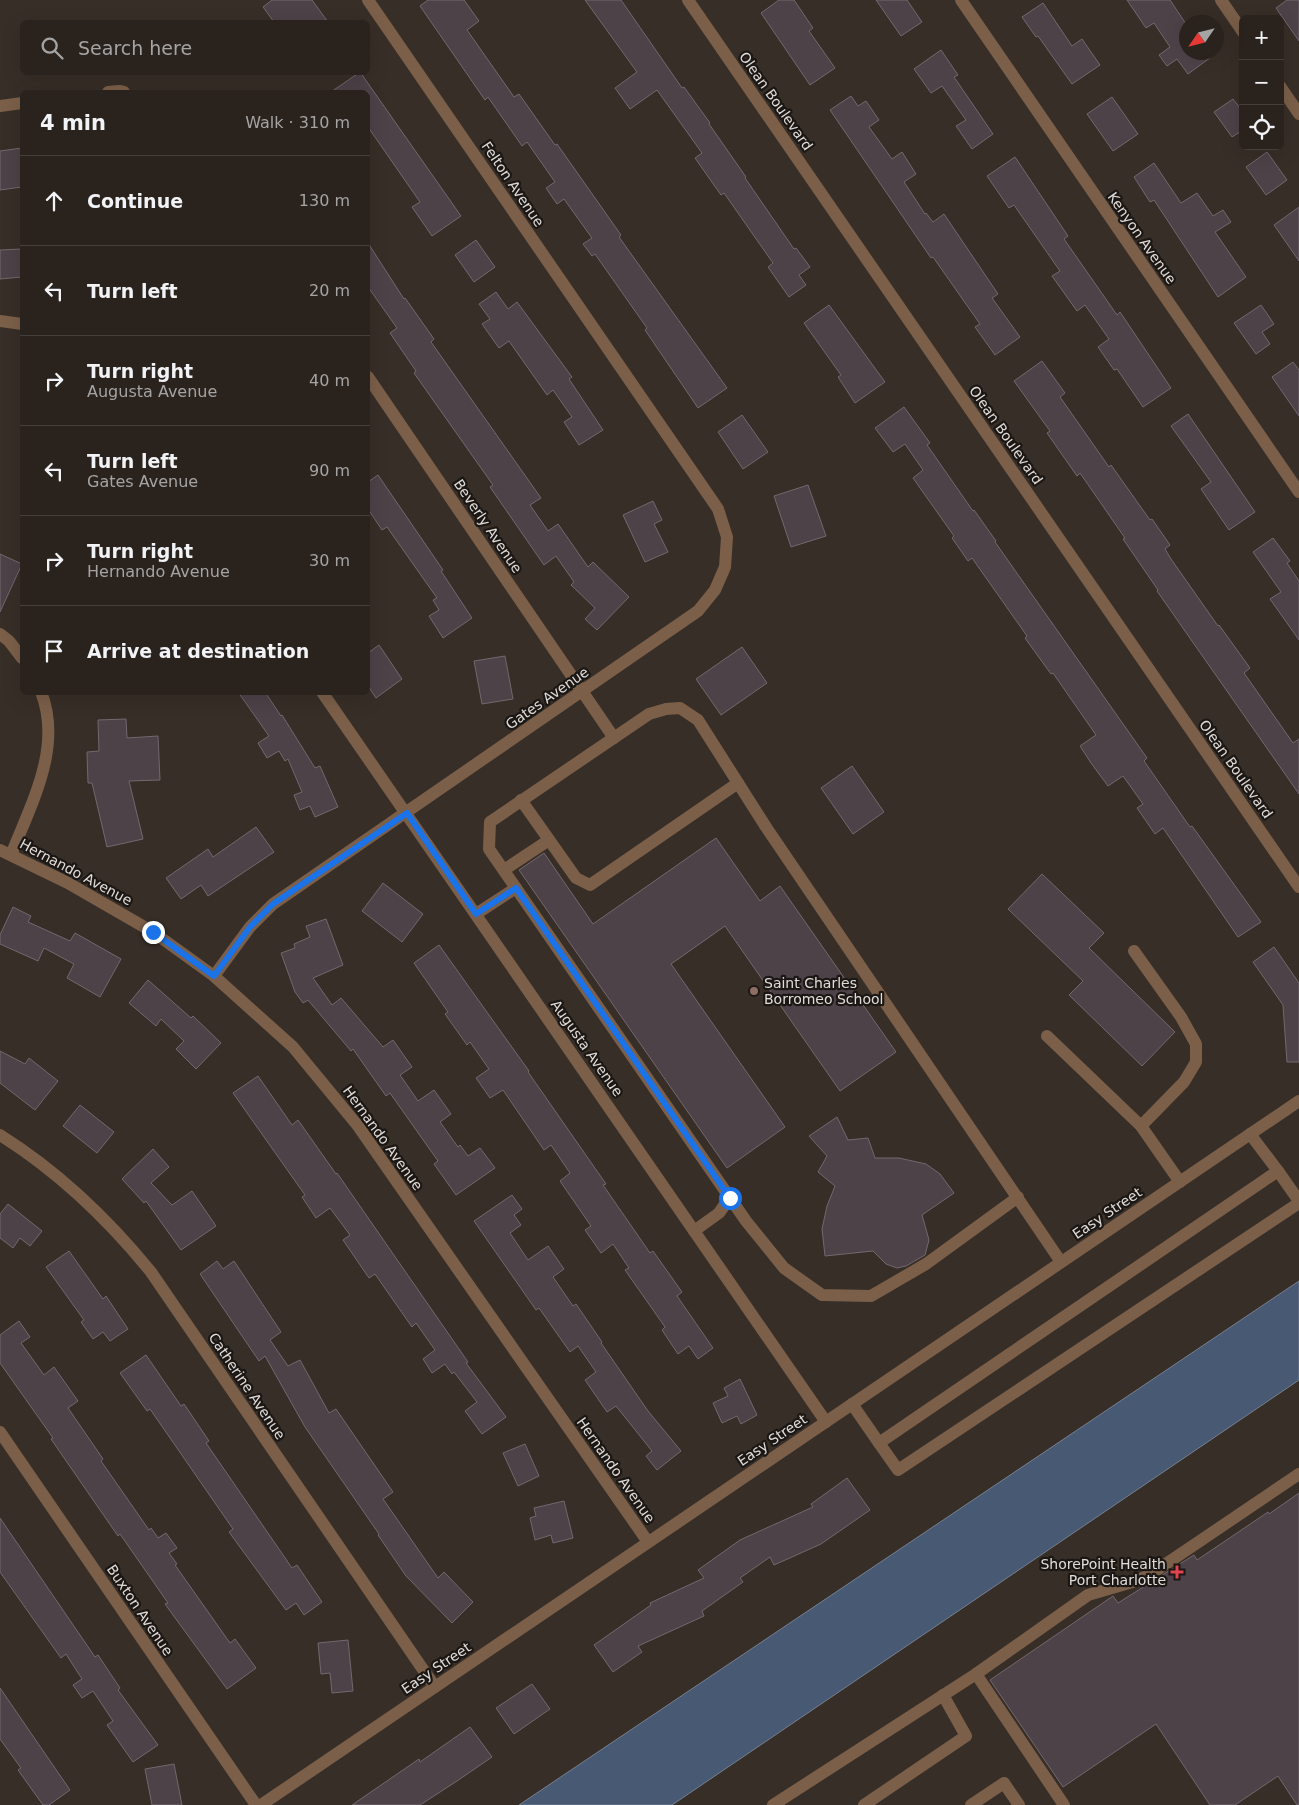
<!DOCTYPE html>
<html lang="en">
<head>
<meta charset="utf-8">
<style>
	body { margin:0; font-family:"DejaVu Sans",sans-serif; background:#352f2a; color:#f1f3f6 }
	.controls { position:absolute; right:15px; top:15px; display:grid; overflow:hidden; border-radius:8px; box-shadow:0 5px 20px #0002 }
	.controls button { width:45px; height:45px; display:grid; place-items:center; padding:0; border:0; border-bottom:1px solid #453f3b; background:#29221d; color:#f1f3f6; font:25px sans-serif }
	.compass { position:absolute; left:1179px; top:15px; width:45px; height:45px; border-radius:50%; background:#29221d; box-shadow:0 5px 20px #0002; rotate:235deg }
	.stop { position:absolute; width:15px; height:15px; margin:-11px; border:4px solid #1a73e8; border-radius:50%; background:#fff }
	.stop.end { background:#1a73e8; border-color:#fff; box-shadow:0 1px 5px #0008 }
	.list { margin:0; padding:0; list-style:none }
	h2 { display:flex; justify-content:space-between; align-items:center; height:65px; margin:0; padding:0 20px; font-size:21px }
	h2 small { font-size:16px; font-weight:400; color:#a5a4a4 }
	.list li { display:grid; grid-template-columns:32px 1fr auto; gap:15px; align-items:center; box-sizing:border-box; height:90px; padding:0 20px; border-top:1px solid #453f3b }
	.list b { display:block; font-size:19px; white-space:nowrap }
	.list p { margin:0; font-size:16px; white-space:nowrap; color:#a5a4a4 }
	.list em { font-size:16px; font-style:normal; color:#a5a4a4 }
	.icon { flex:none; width:28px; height:28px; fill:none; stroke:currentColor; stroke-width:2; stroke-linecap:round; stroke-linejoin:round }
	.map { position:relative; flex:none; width:1299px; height:1805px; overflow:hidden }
	.search { position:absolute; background:#29221d; box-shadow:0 5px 20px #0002; left:20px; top:20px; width:350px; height:55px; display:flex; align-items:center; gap:12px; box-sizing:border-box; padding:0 18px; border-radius:8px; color:#a5a4a4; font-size:19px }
	.panel { position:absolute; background:#29221d; box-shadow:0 5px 20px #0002; left:20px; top:90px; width:350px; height:605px; border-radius:8px }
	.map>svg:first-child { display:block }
</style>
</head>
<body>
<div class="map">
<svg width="1299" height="1805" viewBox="0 0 1299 1805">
	<rect width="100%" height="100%" fill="#372e27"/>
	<path fill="#475973" stroke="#768091" d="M1299 1281V1380L672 1805H519Z"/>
	<g fill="#4c4248" stroke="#73686e">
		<path d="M272 0H312L328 22H274L263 7Z"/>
		<path d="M428 0H464L479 21 467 30 514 97 519 94 555 145 557 144 621 235 619 237 727 388 698 408 645 330 647 328 595 254 592 256 583 244 592 238 564 199 557 204 546 188 555 182 527 142 522 146 488 97 485 100 420 6Z"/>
		<path d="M585 0H621L682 88 684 87 710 123 709 124 746 177 745 178 794 249 796 248 810 267 799 275 806 285 789 297 768 267 773 263 724 193 721 195 695 158 702 153 657 90 630 109 615 88 637 72Z"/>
		<path d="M779 0H794L813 28 809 31 835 68 810 85 761 13Z"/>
		<path d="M876 0H907L922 22 901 36Z"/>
		<path d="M1127 0H1170L1186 24V52H1218L1188 74 1177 59 1167 66 1159 55 1170 47 1154 23 1146 28Z"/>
		<path d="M1287 0H1299V41L1276 8Z"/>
		<path d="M1043 3 1072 46 1082 39 1100 65 1072 84 1038 36 1036 37 1022 17Z"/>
		<path d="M941 50 958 75 954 77 993 134 972 149 956 126 966 120 942 86 931 93 914 69Z"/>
		<path d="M360 72 461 216 432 236 412 207 420 202 368 127V92H331Z"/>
		<path d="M851 96 858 106 866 101 879 120 869 127 892 159 902 152 916 174 904 182 925 214 926 213 933 222 944 214 998 294 992 298 1020 337 995 355 975 327 980 324 933 257 931 258 830 110Z"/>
		<path d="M1112 97 1138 134 1113 151 1087 114Z"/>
		<path d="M1233 99 1243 112V130L1232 137 1214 112Z"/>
		<path d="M22 148V187L0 190V151Z"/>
		<path d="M1267 152 1287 180 1266 195 1246 167Z"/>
		<path d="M1015 157 1068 236 1064 239 1117 315 1120 312 1171 388 1143 407 1117 369 1114 370 1098 347 1109 339 1085 305 1077 311 1052 276 1060 271 1014 205 1009 208 987 176Z"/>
		<path d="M1154 163 1181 203 1197 193 1213 216 1223 210 1231 222 1215 232 1246 277 1218 297 1154 200 1150 202 1134 177Z"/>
		<path d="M1299 207V261L1274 225Z"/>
		<path d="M476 240 495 267 474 282 455 255Z"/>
		<path d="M368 243 404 299 405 298 434 339 431 342 541 498 530 505 548 531 558 524 588 567 593 562 629 597 597 630 585 619 595 608 571 585 574 582 556 556 544 565 490 487 493 485 414 373 416 371 390 333 397 328 368 287Z"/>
		<path d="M22 249V277L0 279V250Z"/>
		<path d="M496 292 508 309 517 302 572 377 569 379 603 430 579 445 564 422 572 417 553 390 547 395 509 341 499 348 482 324 490 319 479 304Z"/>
		<path d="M829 305 885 382 855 403 838 377 841 375 804 323Z"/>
		<path d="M1261 305 1274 324 1262 332 1270 344 1256 354 1234 323Z"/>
		<path d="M1042 361 1065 393 1060 397 1109 467 1111 465 1150 520 1152 519 1170 545 1165 549 1171 559 1218 626 1219 625 1250 668 1244 673 1293 743 1299 739V794L1157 591 1158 590 1123 539 1125 538 1080 473 1077 476 1047 433 1050 431 1014 381Z"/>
		<path d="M1293 362 1299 370V416L1272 377Z"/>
		<path d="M904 407 930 443 927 445 973 511 974 510 996 541 995 542 1147 758 1144 761 1190 827 1192 826 1261 922 1238 937 1163 828 1155 834 1137 808 1143 804 1123 776 1108 786 1091 763 1080 746 1096 735 1053 673 1051 674 1025 638 1027 636 972 558 968 561 952 538 954 536 913 478 923 470 905 444 893 452 875 428Z"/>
		<path d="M1188 414 1255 512 1229 530 1201 489 1211 482 1171 426Z"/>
		<path d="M742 415 768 452 743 469 718 432Z"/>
		<path d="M378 475 443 570 441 571 472 618 443 638 429 616 439 610 433 600 437 598 387 527 382 530 368 509V482Z"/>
		<path d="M808 485 826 536 791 547 774 496Z"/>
		<path d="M653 501 662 520 654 524 668 552 645 562 623 515Z"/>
		<path d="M1273 538 1290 561 1287 563 1299 581V640L1270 599 1281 592 1253 552Z"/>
		<path d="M0 554 22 564 0 612Z"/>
		<path d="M379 645 402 679 376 698 368 686V653Z"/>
		<path d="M742 647 767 683 721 715 696 679Z"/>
		<path d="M505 656 513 699 482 704 474 661Z"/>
		<path d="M238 692H265L281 716 282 715 315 768 320 766 338 807 315 817 310 806 300 810 294 795 302 792 288 759 285 761 279 751 267 758 258 743 269 736Z"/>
		<path d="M126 719 127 738 158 736 160 780 129 781 143 839 107 847 92 783H88L87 752 99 751 98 720Z"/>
		<path d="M852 766 884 812 853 834 821 788Z"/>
		<path d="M256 827 274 852 208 896 201 885 181 899 166 878 208 849 213 857Z"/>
		<path d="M716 838 760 901 780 886 896 1052 840 1091 725 926 671 964 785 1127 727 1168 519 870 544 853 593 924Z"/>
		<path d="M1042 874 1104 933 1089 948 1175 1032 1142 1066 1069 995 1083 981 1008 909Z"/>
		<path d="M383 883 423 914 402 942 362 911Z"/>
		<path d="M13 907 31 916 28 922 70 941 75 933 121 959 100 997 67 978 74 964 44 948 38 961 0 944V935Z"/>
		<path d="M326 919 343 965 313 978 332 1005 341 998 383 1047 393 1040 412 1067 400 1075 418 1101 434 1090 451 1114 440 1122 458 1147 460 1145 468 1156 480 1148 495 1168 456 1195 434 1164 438 1161 390 1093 386 1096 353 1049 351 1051 308 1000 303 1003 295 992 281 953 295 948 294 944 310 937 306 926Z"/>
		<path d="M439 945 529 1071 528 1072 606 1184 603 1185 650 1253 653 1251 682 1292 677 1296 713 1348 698 1359 689 1346 678 1354 662 1330 665 1327 625 1270 629 1268 613 1244 601 1253 585 1230 591 1226 560 1181 570 1173 551 1145 544 1150 503 1090 490 1098 476 1078 489 1069 470 1042 467 1045 445 1014 448 1012 414 963Z"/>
		<path d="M1274 947 1299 983V1062H1287L1283 1005 1253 962Z"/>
		<path d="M148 980 191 1018 193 1016 221 1043 196 1069 176 1049 184 1041 161 1019 156 1026 129 1003Z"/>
		<path d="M0 1051 25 1064 29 1058 58 1081 35 1110 0 1083Z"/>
		<path d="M258 1076 292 1125 298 1120 336 1174 337 1173 468 1362 466 1363 506 1417 482 1434 465 1411 477 1402 454 1372 452 1374 445 1364 432 1373 423 1359 435 1350 416 1323 412 1327 375 1274 369 1278 343 1240 350 1235 330 1208 316 1218 302 1197 305 1195 233 1093Z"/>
		<path d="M80 1105 114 1132 97 1153 63 1126Z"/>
		<path d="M837 1117 848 1140 868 1138 875 1158H899L926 1164 940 1174 954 1193 922 1215 929 1240 925 1255 906 1266 897 1268 886 1264 873 1251 825 1256 822 1229 827 1206 835 1186 818 1172 827 1156 809 1136Z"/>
		<path d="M153 1149 169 1167 151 1183 172 1205 192 1191 216 1226 181 1250 146 1201 144 1203 122 1179Z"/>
		<path d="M512 1195 522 1209 514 1215 521 1225 510 1233 528 1260 548 1246 564 1269 553 1277 573 1306 576 1304 602 1342 601 1343 648 1411 681 1451 657 1470 646 1456 652 1451 616 1406 607 1412 585 1380 596 1372 578 1346 570 1352 539 1308 536 1310 474 1221Z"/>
		<path d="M8 1204 42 1231 30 1246 20 1238 13 1248 0 1238V1214Z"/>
		<path d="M69 1251 103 1299 106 1296 128 1329 110 1341 103 1332 93 1339 81 1322 84 1320 46 1267Z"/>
		<path d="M217 1261 223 1269 234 1261 281 1332 270 1340 288 1366 300 1360 329 1413 336 1409 393 1492 383 1499 438 1578 444 1572 473 1602 452 1623 406 1576 378 1535 379 1534 305 1427 265 1356 259 1361 200 1274Z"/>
		<path d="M19 1321 30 1337 21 1343 44 1375 54 1367 78 1401 68 1408 103 1459 101 1461 149 1530 151 1528 158 1538 166 1533 177 1548 169 1553 177 1564 175 1565 230 1643 235 1639 256 1668 227 1689 165 1604 168 1603 120 1534 118 1536 51 1439 53 1438 0 1363V1335Z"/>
		<path d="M146 1355 181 1406 184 1404 209 1441 206 1443 292 1568 297 1565 322 1602 304 1615 296 1603 286 1610 229 1532 233 1529 150 1409 147 1411 120 1373Z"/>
		<path d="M740 1379 757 1415 741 1424 737 1416 722 1423 713 1403 728 1396 724 1388Z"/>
		<path d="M525 1444 539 1476 518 1486 503 1453Z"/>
		<path d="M847 1478 870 1510 821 1544 774 1565 770 1557 740 1578 743 1582 702 1611 704 1616 638 1646 642 1652 613 1672 594 1645 651 1605 650 1603 704 1578 698 1570 740 1540 813 1507 811 1504Z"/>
		<path d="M1299 1493V1805H1297L1278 1776 1235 1805H1210L1156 1724 1063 1787 990 1680 1113 1596 1118 1603 1194 1555 1197 1560 1268 1512 1269 1514Z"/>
		<path d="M564 1501 573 1538 553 1543 551 1535 535 1540 530 1518 536 1516 534 1508Z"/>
		<path d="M0 1518 95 1657 98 1655 120 1688 118 1690 158 1745 133 1762 107 1725 113 1721 93 1691 82 1698 73 1685 82 1679 66 1654 61 1658 0 1572Z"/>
		<path d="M348 1640 353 1691 332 1693 330 1673 321 1674 318 1643Z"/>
		<path d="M532 1684 550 1709 514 1734 496 1708Z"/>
		<path d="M0 1688 70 1790 49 1805H43L18 1770 21 1768 0 1739Z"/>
		<path d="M470 1727 492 1757 457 1781 420 1805H352L419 1759 420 1762Z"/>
		<path d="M174 1764 182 1805H152L145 1769Z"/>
	</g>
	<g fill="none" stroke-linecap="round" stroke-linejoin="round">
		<g stroke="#7b5f49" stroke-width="12">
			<path d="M688 0 1299 887"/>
			<path d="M961 0 1299 492"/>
			<path d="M1221 0 1243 32"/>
			<path d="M1280 86 1299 114"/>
			<path d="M108 92 119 91 124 92"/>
			<path d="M0 106 22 103"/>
			<path d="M0 321 22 324"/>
			<path d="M368 377 614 738"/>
			<path d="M0 634 9 641 22 658"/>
			<path d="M322 692 826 1422"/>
			<path d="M521 800 576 878 590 885 738 783"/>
			<path d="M0 850 68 883 153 932 214 976 293 1047 358 1126 648 1542"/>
			<path d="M11 855C31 804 63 747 41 692"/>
			<path d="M504 870 549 840"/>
			<path d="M476 914 516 888"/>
			<path d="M1134 951 1181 1017 1196 1044V1062L1184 1082 1141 1126"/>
			<path d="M214 976 250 927 273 904 698 611 715 590 725 567 727 537 718 509 368 0"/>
			<path d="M1047 1036 1141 1126 1180 1182"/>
			<path d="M0 1135C59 1172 107 1218 151 1272L435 1687"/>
			<path d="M1278 1171 1299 1201"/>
			<path d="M1018 1197 926 1264 871 1296 822 1295 784 1268 746 1221 489 849 490 822 649 714 666 709 680 708 698 720 766 827 1061 1262"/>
			<path d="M694 1231 719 1213 730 1197"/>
			<path d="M852 1404 879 1443 1278 1171 1250 1134"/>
			<path d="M0 1432 256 1805"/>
			<path d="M879 1443 898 1470 1299 1203"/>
			<path d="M976 1674 1064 1805"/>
			<path d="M261 1805 1299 1101"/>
			<path d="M773 1805 976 1674 1088 1595 1136 1581 1154 1572 1299 1474"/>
			<path d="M864 1805 966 1736 943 1695"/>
			<path d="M971 1805 1004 1783 1019 1805"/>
		</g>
	</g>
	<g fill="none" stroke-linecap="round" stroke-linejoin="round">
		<path stroke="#1a73e8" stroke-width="6" d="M153 932 214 976 250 927 273 904 407 813 476 914 516 888 730 1198"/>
	</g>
	<circle fill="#8d6e63" stroke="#1b1714" stroke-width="2" cx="754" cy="991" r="5"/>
	<path fill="#e0444e" stroke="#1b1714" stroke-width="2" d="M1174.5 1564.5h5v5h5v5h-5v5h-5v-5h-5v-5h5z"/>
	<g text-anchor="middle" stroke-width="4.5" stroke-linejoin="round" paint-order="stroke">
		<g font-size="14" fill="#e2dcd8" stroke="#1b1714">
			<text transform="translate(776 101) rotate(55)" y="5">Olean Boulevard</text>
			<text transform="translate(513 184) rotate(56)" y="5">Felton Avenue</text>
			<text transform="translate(1142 238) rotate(55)" y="5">Kenyon Avenue</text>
			<text transform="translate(1006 435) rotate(55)" y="5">Olean Boulevard</text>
			<text transform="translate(488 526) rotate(56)" y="5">Beverly Avenue</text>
			<text transform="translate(547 698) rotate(-35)" y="5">Gates Avenue</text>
			<text transform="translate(1236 769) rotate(55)" y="5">Olean Boulevard</text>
			<text transform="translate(76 872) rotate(28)" y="5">Hernando Avenue</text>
			<text transform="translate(587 1048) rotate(55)" y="5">Augusta Avenue</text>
			<text transform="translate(383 1138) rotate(54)" y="5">Hernando Avenue</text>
			<text transform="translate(1107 1213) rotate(-34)" y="5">Easy Street</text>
			<text transform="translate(247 1386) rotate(56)" y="5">Catherine Avenue</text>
			<text transform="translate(772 1440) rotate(-34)" y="5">Easy Street</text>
			<text transform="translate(616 1470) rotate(55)" y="5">Hernando Avenue</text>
			<text transform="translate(140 1610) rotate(56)" y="5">Buxton Avenue</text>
			<text transform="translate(436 1668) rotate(-34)" y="5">Easy Street</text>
		</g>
		<g font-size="14" fill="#e2dcd8" stroke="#1b1714" text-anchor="start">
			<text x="764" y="988">Saint Charles<tspan x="764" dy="16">Borromeo School</tspan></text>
			<text x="1166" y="1569" text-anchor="end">ShorePoint Health<tspan x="1166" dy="16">Port Charlotte</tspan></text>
		</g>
	</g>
</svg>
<div class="controls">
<button>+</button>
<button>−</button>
<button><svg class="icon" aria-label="locate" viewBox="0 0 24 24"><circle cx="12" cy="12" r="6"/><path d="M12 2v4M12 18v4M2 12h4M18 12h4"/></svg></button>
</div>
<svg class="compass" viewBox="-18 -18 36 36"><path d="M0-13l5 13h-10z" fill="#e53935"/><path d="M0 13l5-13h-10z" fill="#a5a4a4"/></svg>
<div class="stop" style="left:730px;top:1198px"></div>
<div class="stop end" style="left:153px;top:932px"></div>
<div class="search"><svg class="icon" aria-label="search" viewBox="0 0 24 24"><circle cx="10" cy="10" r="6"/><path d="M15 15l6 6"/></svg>Search here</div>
<section class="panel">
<h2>4 min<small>Walk · 310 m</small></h2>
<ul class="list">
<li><svg class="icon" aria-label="ahead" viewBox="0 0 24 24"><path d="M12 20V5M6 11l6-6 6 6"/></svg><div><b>Continue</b></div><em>130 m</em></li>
<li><svg class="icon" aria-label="left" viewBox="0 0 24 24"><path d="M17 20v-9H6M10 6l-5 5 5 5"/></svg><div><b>Turn left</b></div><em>20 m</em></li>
<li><svg class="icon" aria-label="right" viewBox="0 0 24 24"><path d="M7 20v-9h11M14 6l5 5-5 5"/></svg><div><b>Turn right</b><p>Augusta Avenue</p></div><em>40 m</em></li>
<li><svg class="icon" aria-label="left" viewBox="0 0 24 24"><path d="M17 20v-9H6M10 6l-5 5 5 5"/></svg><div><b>Turn left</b><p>Gates Avenue</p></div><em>90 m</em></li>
<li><svg class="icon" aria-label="right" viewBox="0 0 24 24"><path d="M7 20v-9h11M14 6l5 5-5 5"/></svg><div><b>Turn right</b><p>Hernando Avenue</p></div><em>30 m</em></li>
<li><svg class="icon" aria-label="arrive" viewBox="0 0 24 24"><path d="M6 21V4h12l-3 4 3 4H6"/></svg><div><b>Arrive at destination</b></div></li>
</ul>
</section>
</div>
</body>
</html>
